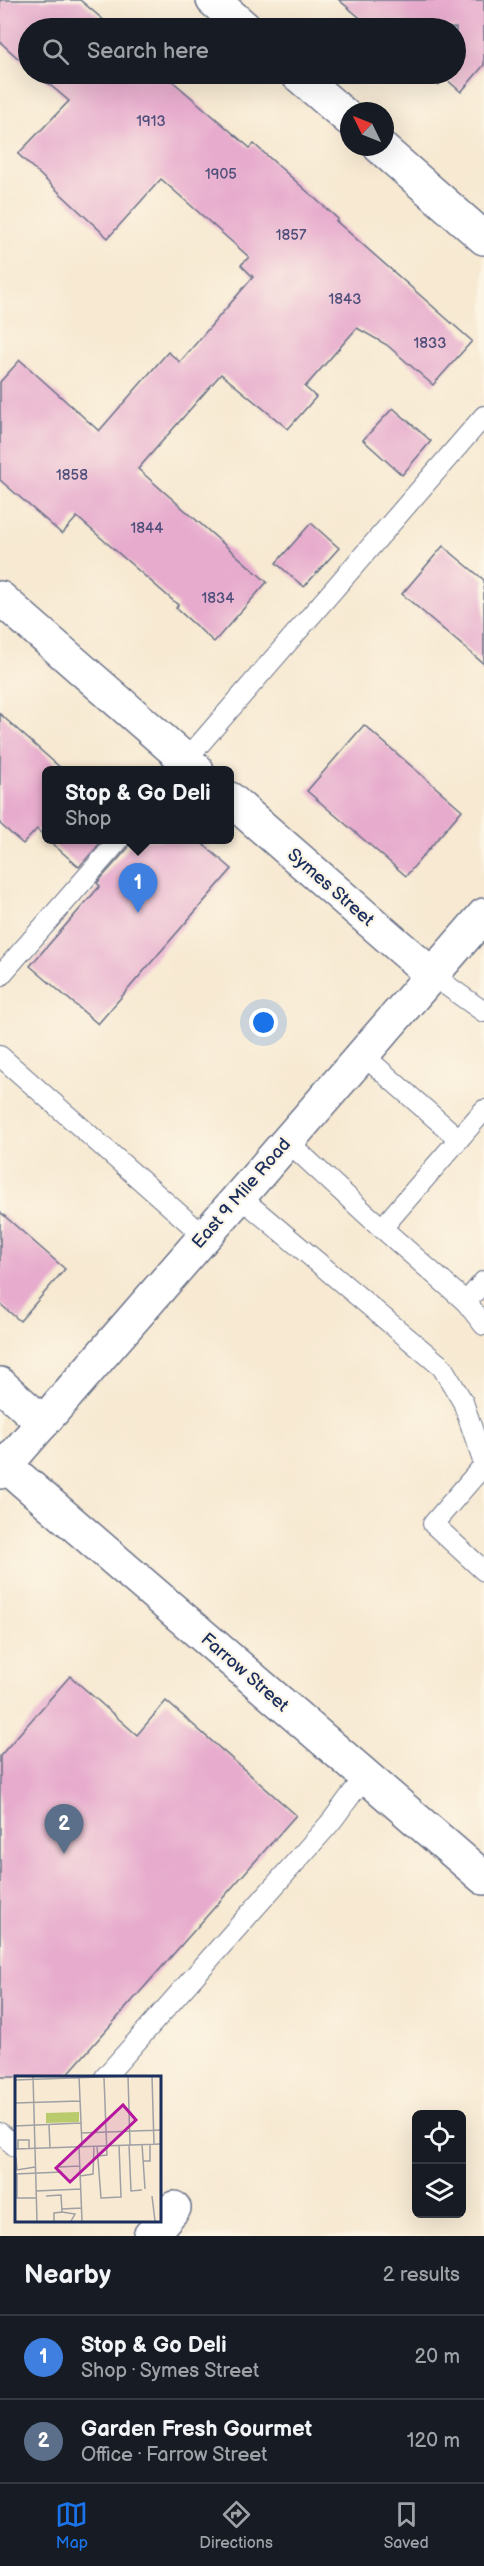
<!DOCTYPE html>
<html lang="en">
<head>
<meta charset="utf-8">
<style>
	body { margin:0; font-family:"Balsamiq Sans",sans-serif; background:#242831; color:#f1f3f6 }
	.controls { position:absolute; right:18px; bottom:18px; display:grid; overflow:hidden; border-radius:9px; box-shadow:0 6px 24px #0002 }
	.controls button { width:54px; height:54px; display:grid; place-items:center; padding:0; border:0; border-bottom:2px solid #363941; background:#171b24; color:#f1f3f6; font:30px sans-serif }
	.compass { position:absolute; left:340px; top:102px; width:54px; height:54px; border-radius:50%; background:#171b24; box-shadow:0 6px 24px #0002; rotate:313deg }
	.you { position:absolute; left:264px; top:1023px; width:21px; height:21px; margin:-15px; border:4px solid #fff; border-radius:50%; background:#1a73e8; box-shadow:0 0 0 9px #1a73e833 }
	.badge { display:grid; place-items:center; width:39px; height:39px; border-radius:50%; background:#1a73e8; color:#fff; font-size:20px; font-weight:700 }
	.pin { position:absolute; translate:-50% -50px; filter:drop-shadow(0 2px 3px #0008) }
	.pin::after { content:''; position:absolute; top:32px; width:21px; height:18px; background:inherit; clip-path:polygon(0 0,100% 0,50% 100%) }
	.popup { position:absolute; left:42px; top:766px; width:192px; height:78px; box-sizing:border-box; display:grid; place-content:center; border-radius:9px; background:#171b24; filter:drop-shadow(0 2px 4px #0005); font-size:20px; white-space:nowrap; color:#9ea1a6 }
	.popup b { font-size:22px; color:#f1f3f6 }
	.popup::after { content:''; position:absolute; left:50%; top:100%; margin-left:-12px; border:12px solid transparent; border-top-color:#171b24 }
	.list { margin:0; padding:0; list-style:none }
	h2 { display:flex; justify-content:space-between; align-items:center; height:78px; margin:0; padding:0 24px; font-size:26px }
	h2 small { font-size:20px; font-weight:400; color:#9ea1a6 }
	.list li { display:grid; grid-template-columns:39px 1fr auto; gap:18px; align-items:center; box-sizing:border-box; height:84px; padding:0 24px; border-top:2px solid #363941 }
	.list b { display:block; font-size:22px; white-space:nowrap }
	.list p { margin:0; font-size:20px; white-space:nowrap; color:#9ea1a6 }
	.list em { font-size:20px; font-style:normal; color:#9ea1a6 }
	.icon { flex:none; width:33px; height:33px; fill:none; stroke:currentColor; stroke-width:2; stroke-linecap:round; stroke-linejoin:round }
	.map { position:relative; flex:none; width:484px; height:2236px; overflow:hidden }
	.search { position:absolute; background:#171b24; box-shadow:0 6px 24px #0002; left:18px; right:18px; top:18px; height:66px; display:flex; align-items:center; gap:15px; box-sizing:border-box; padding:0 21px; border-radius:33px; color:#9ea1a6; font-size:22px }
	.sheet { height:246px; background:#171b24 }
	nav { display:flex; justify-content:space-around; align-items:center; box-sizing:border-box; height:84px; border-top:2px solid #363941; background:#171b24; font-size:16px; color:#9ea1a6 }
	nav a { display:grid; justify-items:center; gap:3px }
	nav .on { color:#1a73e8 }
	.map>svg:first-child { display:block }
</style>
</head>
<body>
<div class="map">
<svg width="484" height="2236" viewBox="0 0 484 2236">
	<rect width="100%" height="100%" fill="#fcf5e5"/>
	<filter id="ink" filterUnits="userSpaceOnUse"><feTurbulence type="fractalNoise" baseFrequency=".0167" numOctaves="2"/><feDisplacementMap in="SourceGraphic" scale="12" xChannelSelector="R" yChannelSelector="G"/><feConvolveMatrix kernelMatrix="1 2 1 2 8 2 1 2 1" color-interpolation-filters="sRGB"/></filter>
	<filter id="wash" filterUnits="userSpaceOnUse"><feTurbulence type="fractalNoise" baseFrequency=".008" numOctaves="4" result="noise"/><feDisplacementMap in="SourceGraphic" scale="24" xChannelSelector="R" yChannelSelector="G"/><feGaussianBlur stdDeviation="1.35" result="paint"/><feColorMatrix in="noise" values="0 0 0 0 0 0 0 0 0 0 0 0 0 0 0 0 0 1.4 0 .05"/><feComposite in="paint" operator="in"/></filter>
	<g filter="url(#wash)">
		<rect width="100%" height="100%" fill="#f7e9d2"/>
		<g id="blocks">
			<g fill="#e7accd">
				<path d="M0 0H80L113 28H28V67L0 42Z"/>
				<path d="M339 0H484V65L461 92 445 78 438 85 425 74H456V28H372Z"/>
				<path d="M37 74H164L250 148 254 144 338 219 336 221 472 341 433 385 387 345 357 328 305 387 316 397 288 429 221 374 138 469 267 582 214 642 176 608 178 605 77 517 62 534 0 480V382L20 360 99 431 168 352 180 362 253 277 241 265 249 257 161 179 108 238 18 154 69 101Z"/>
				<path d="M393 408 431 441 402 475 363 440Z"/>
				<path d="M311 523 339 548 304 587 276 563Z"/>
				<path d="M443 546 484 580V664L402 594Z"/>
				<path d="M0 714 64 771H46V838L37 829 23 844 0 824Z"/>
				<path d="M364 725 462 810 406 876 307 791Z"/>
				<path d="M48 840H103L79 867Z"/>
				<path d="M131 840H198L232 869 98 1024 30 966 100 886 97 883 128 848Z"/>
				<path d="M0 1212 65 1269 20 1321 0 1304Z"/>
				<path d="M70 1676 137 1735 166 1701 296 1815 65 2077H0V1756Z"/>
			</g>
		</g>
	</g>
	<g filter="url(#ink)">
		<use href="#blocks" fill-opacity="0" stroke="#687087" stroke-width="1.5"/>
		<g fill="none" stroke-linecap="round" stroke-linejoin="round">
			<g stroke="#687087" stroke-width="22">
				<g id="lane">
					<path d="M179 768 484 416"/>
					<path d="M432 975 484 1012"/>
					<path d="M0 976 119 840"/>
					<path d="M363 1055 459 1139"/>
					<path d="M0 1056 204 1236"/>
					<path d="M287 1141 366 1214 466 1302 484 1325"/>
					<path d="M239 1196 442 1367 463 1402 484 1464"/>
					<path d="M382 1228 484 1110"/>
					<path d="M466 1302 484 1281"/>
					<path d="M484 1465 433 1524 484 1571"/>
					<path d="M105 2077 331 1822 365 1776"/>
					<path d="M0 2133 16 2147"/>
				</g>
			</g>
			<g stroke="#687087" stroke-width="36">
				<g id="street">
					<path d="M213 0 245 28"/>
					<path d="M297 74 349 119"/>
					<path d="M380 147 484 238"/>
					<path d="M0 598 197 770"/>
					<path d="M230 799 432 975"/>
					<path d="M0 1384 43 1423"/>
					<path d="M6 1466 484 1878"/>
					<path d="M150 2236 174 2208"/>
				</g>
			</g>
			<g stroke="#687087" stroke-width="36">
				<path id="secondary" d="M0 1472 484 915"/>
			</g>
			<use href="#lane" stroke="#fff" stroke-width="20"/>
			<use href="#street" stroke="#fff" stroke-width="33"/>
			<use href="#secondary" stroke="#fff" stroke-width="33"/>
		</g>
	</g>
	<g text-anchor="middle" stroke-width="4.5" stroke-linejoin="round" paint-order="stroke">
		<g font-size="15" fill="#4e4e7a">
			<text x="151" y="126">1913</text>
			<text x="221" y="179">1905</text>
			<text x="291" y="240">1857</text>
			<text x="345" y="304">1843</text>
			<text x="430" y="348">1833</text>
			<text x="72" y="480">1858</text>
			<text x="147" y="533">1844</text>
			<text x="218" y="603">1834</text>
		</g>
		<g font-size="18" fill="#1b2f5e" stroke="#fcf5e5">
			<text transform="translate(331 887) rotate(41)" y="6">Symes Street</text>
			<text transform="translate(241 1193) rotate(-49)" y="6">East 9 Mile Road</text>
			<text transform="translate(245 1672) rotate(41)" y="6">Farrow Street</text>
		</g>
	</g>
	<g transform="translate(15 2076)">
		<rect width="146" height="146" fill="#f7e9d2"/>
		<path d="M64 36V46L31 47V37Z" fill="#bacb6e"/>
		<path fill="none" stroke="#9f9fa4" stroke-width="1.5" d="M18 0 22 145M64 0 67 70M113 0 115 69M137 0 139 68M0 4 114 0M0 27 65 25M34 49 35 72M0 50 66 47M66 57 146 54M127 68 130 113M114 69 116 115 127 114M82 70 86 122 106 121 104 69M64 71 67 145M0 73 146 68M3 73V64H14V72M83 80 92 79 89 2M1 81 2 94 20 91M128 85H135V68M44 87V91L65 90M0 98 47 96M2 98V122M65 100 78 98 79 70M21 115 66 113M31 120 46 119 47 136 39 137V145M137 120 140 145M0 122H21M47 133 66 132M47 136 60 138 56 145"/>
		<path fill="#b5179e" fill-opacity="0.15" stroke="#b5179e" stroke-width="3" d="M108 29 121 44 55 106 41 92Z"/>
		<rect width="146" height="146" fill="none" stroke="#1b2f5e" stroke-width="3"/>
	</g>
</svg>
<div class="controls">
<button><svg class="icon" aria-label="locate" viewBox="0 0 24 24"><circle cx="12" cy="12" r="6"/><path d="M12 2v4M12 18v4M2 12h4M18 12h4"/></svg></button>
<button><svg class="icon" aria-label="layers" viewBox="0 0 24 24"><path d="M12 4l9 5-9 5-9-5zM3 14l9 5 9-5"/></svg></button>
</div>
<svg class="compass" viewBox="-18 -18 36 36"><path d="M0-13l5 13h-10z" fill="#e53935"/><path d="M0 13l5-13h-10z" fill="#9ea1a6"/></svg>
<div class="you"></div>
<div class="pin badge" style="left:138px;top:913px;background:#3f7fe0">1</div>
<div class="popup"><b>Stop &amp; Go Deli</b>Shop</div>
<div class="pin badge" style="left:64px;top:1854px;background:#5c6f8a">2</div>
<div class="search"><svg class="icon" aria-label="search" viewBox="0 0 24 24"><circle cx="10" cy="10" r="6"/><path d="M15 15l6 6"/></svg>Search here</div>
</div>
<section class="sheet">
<h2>Nearby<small>2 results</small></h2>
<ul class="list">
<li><span class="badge" style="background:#3f7fe0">1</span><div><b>Stop &amp; Go Deli</b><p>Shop · Symes Street</p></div><em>20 m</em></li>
<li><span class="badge" style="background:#5c6f8a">2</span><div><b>Garden Fresh Gourmet</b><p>Office · Farrow Street</p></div><em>120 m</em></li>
</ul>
</section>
<nav>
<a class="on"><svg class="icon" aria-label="map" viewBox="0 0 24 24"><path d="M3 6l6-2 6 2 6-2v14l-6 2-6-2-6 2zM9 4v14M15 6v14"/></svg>Map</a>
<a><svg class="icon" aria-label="directions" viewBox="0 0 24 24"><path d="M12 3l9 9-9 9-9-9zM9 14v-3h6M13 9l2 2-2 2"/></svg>Directions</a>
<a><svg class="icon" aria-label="saved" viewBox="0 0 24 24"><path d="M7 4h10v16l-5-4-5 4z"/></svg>Saved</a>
</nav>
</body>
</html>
